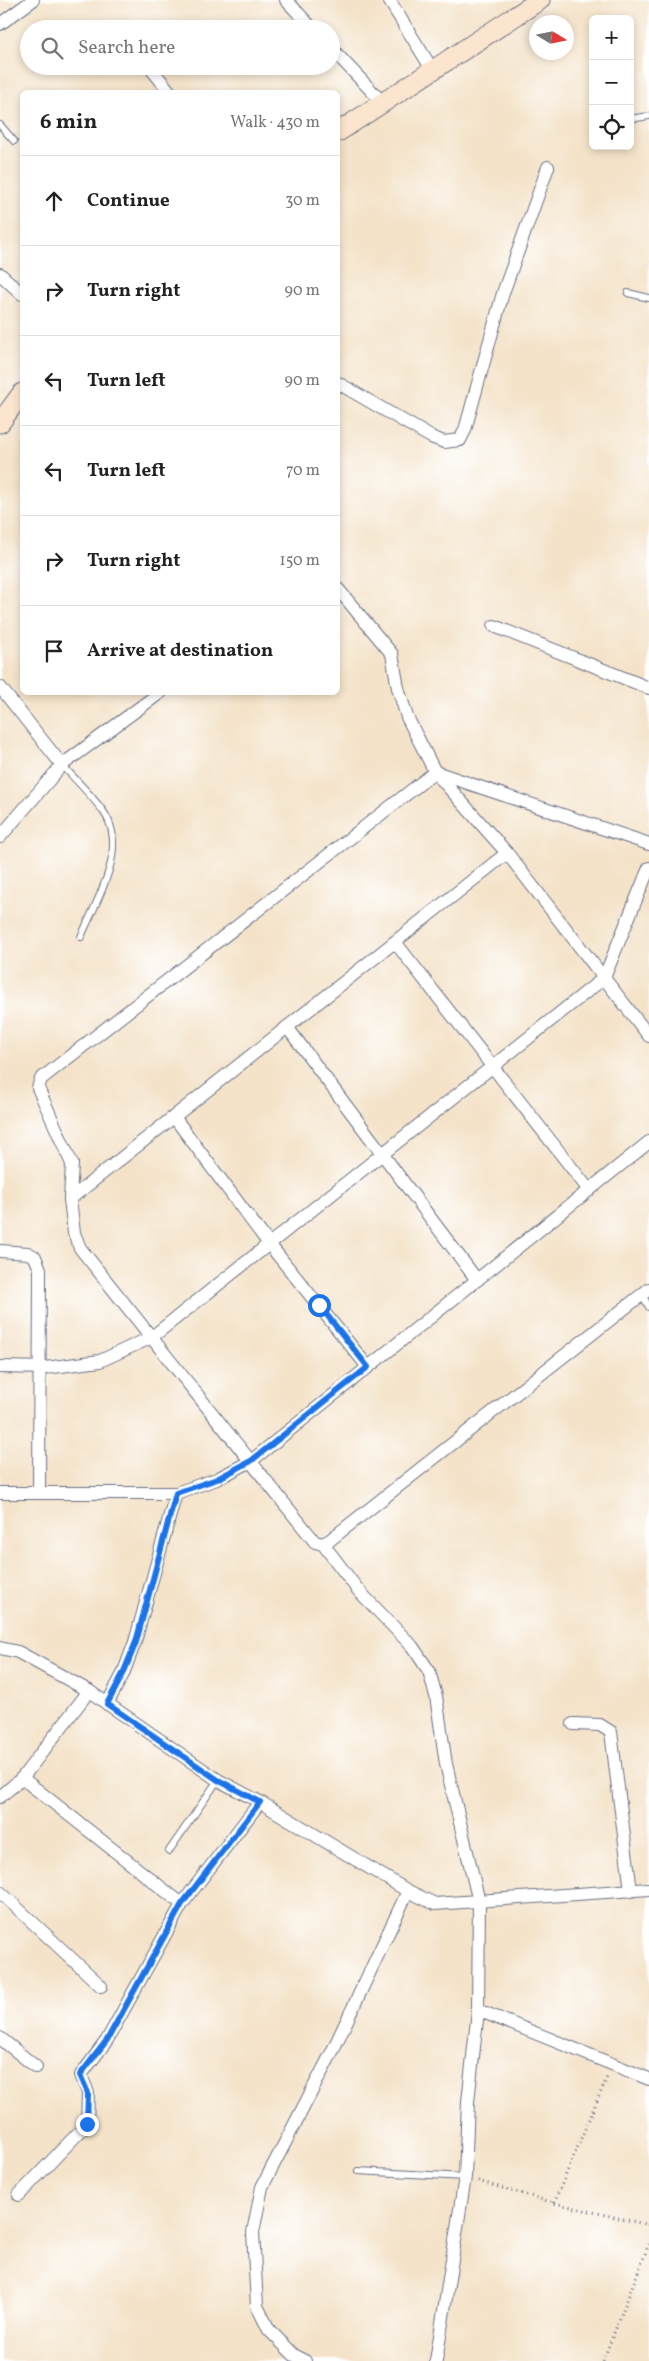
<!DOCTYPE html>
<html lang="en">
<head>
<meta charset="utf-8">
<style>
	body { margin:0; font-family:Vollkorn,serif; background:#f2f2f2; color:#222 }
	.controls { position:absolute; right:15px; top:15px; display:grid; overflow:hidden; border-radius:8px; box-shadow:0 2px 8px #0003 }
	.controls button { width:45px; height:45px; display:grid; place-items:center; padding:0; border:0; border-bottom:1px solid #e0e0e0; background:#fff; color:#222; font:25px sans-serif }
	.compass { position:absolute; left:529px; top:15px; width:45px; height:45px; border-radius:50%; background:#fff; box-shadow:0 2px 8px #0003; rotate:100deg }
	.stop { position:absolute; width:15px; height:15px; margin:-11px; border:4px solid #1a73e8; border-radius:50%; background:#fff }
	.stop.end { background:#1a73e8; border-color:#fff; box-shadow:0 1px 5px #0008 }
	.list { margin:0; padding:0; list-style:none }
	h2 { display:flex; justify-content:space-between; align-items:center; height:65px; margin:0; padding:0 20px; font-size:21px }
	h2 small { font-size:16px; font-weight:400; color:#767676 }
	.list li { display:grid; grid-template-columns:32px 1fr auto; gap:15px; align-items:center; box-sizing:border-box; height:90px; padding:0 20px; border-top:1px solid #e0e0e0 }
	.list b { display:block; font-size:19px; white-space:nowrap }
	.list em { font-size:16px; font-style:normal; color:#767676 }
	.icon { flex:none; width:28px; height:28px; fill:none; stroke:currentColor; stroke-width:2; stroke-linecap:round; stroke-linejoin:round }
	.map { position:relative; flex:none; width:649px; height:2361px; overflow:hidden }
	.search { position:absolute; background:#fff; box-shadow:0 2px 8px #0003; left:20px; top:20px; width:320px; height:55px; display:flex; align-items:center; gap:12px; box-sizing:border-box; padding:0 18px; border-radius:28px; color:#767676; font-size:19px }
	.panel { position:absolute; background:#fff; box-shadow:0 2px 8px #0003; left:20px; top:90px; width:320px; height:605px; border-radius:8px }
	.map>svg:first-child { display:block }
</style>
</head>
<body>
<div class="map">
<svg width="649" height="2361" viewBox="0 0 649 2361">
	<rect width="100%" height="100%" fill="#fff"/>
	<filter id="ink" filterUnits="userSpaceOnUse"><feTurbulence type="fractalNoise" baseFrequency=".02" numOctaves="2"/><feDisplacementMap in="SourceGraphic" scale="10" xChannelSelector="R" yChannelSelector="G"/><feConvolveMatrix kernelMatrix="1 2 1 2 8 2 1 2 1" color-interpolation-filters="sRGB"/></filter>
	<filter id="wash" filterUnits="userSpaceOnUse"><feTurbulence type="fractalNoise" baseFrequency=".0096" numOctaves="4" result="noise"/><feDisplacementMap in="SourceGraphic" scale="20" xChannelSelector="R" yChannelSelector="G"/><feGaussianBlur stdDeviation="1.12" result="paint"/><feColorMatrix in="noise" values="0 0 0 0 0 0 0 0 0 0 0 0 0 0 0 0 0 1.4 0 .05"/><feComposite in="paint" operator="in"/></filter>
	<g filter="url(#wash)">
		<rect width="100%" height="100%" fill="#f4e3c9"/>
	</g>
	<g filter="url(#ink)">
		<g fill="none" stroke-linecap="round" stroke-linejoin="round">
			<g stroke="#676e83" stroke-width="8">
				<g id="lane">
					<path d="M630 119 649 116"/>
					<path d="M0 125 14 141"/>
					<path d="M628 293 649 298"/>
					<path d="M62 765C76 780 91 795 103 811 130 848 96 901 81 937"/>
					<path d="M642 1294 649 1307"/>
					<path d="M169 1851 218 1780"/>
					<path d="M358 2171 465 2177"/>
				</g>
			</g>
			<g stroke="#676e83" stroke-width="14">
				<g id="street">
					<path d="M286 0 313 29"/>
					<path d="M389 0 432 69"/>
					<path d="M0 24 33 0"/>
					<path d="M331 48 382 102"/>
					<path d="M149 66 170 92"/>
					<path d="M0 274 22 294"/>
					<path d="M338 383 431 437 444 442 460 440 465 430 503 293 548 167"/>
					<path d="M338 589 392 654 398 688 407 717 435 772 507 853 649 1036"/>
					<path d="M494 626 649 688"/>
					<path d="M0 687 62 765"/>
					<path d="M0 837 62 765 161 692"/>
					<path d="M649 844 435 772 46 1075 41 1079 38 1088 72 1164 70 1199 74 1233 80 1248 315 1542 323 1544 330 1540 649 1289"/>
					<path d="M395 942 589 1190"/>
					<path d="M287 1027 477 1280"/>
					<path d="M174 1117 269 1244 368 1367"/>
					<path d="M70 1199 507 853"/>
					<path d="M0 1251 28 1253 35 1257 40 1269 39 1493"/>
					<path d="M0 1367 45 1368 100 1361 152 1337 604 978 649 868"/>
					<path d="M0 1493H176L217 1479 251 1461 649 1142"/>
					<path d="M323 1544 358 1590 412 1646 429 1671 436 1696 446 1764 479 1902 478 2010 468 2102 465 2177 436 2361"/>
					<path d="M0 1648 18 1652 89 1691 218 1780 260 1802 408 1891 435 1904 649 1889"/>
					<path d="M107 1704 123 1674 135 1642 176 1493"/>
					<path d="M573 1724 600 1725 611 1732 631 1891"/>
					<path d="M22 1778 182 1904"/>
					<path d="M0 1797 22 1778 89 1691"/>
					<path d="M0 1892 101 1986"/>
					<path d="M478 2010 649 2079"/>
					<path d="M0 2038 36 2067"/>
					<path d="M19 2195 87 2124 88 2093 81 2075 107 2040 182 1904 260 1802"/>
					<path d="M305 2361 294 2355 269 2330 257 2306 253 2232 262 2187 332 2052 408 1891"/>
				</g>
			</g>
			<g stroke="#676e83" stroke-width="21">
				<g id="secondary">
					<path d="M338 132 540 0"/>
					<path d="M0 423 22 393"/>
				</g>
			</g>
			<g stroke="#676e83" stroke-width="3" stroke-dasharray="1 4" stroke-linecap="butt">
				<path d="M478 2181 554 2203 649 2225"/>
				<path d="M554 2203 607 2077"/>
				<path d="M603 2361 649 2244"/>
			</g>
			<use href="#lane" stroke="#fff" stroke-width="6"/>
			<use href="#street" stroke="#fff" stroke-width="12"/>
			<use href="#secondary" stroke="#fce5cf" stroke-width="19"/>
		</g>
	</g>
	<g fill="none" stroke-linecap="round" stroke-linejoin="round" filter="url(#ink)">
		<path stroke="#1a73e8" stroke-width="6" d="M87 2124 88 2093 80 2075 107 2040 182 1904 260 1802 218 1780 107 1704 123 1674 136 1642 176 1493 217 1479 251 1461 368 1367 319 1305"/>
	</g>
</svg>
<div class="controls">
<button>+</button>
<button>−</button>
<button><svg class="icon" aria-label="locate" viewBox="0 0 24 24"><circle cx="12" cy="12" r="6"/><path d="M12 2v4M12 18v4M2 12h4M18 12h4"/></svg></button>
</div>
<svg class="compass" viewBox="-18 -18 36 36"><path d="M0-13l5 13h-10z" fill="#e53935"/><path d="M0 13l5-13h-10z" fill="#767676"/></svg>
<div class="stop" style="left:319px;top:1305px"></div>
<div class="stop end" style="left:87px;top:2124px"></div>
<div class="search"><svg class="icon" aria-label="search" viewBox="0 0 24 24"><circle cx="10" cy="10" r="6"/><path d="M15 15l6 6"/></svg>Search here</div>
<section class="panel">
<h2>6 min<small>Walk · 430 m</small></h2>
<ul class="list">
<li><svg class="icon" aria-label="ahead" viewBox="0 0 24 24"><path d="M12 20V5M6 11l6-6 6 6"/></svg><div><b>Continue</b></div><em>30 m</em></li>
<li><svg class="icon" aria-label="right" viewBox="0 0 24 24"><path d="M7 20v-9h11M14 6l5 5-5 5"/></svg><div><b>Turn right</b></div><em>90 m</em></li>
<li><svg class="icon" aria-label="left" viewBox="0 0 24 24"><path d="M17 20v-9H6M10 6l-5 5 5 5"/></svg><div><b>Turn left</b></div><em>90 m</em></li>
<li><svg class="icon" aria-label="left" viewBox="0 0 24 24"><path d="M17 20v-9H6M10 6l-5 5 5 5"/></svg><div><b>Turn left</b></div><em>70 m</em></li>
<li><svg class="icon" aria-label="right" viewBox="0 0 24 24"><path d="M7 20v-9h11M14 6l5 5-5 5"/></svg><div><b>Turn right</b></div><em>150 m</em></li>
<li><svg class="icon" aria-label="arrive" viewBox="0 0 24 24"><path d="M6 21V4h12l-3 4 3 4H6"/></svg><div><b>Arrive at destination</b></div></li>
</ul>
</section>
</div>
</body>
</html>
